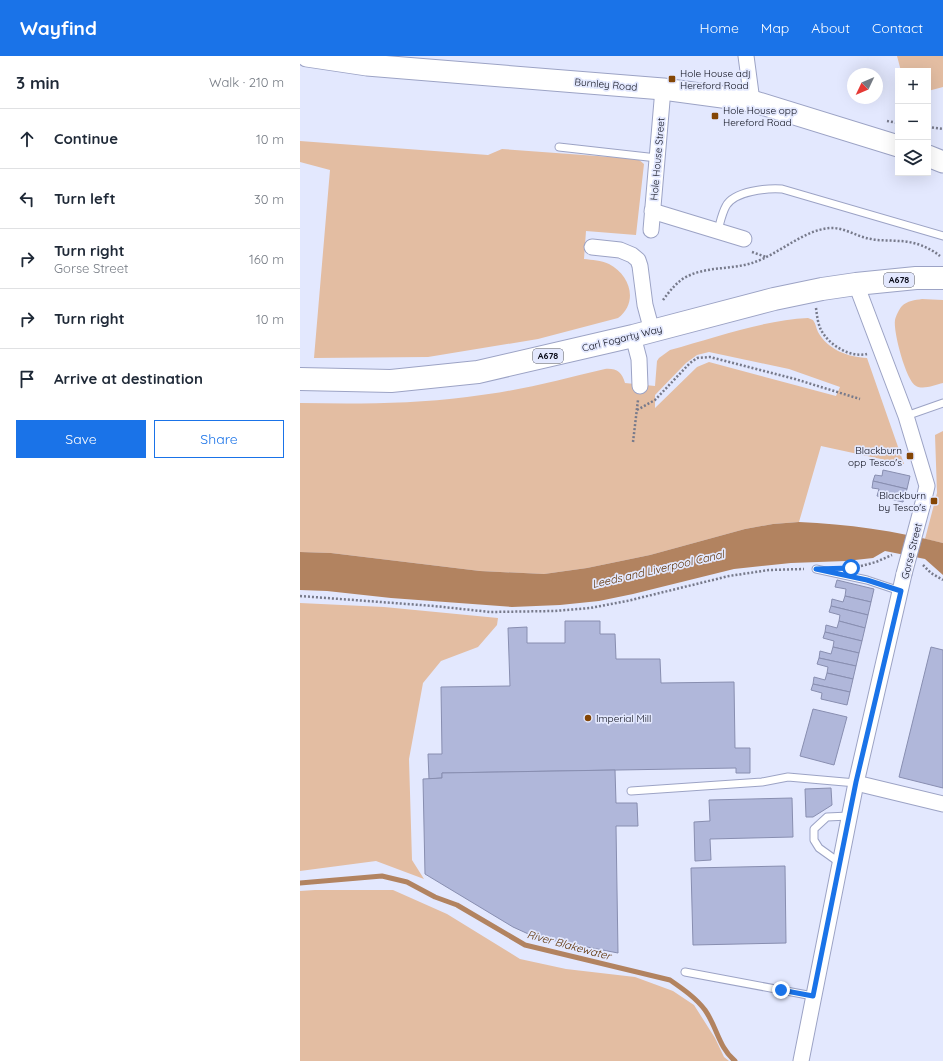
<!DOCTYPE html>
<html lang="en">
<head>
<meta charset="utf-8">
<style>
	body { margin:0; font-family:Quicksand,sans-serif; background:#f6f6f7; color:#1f2937 }
	.controls { position:absolute; right:12px; top:12px; display:grid; overflow:hidden; border-radius:0px; box-shadow:0 4px 16px #0002 }
	.controls button { width:36px; height:36px; display:grid; place-items:center; padding:0; border:0; border-bottom:1px solid #e0e1e3; background:#fff; color:#1f2937; font:20px sans-serif }
	.compass { position:absolute; left:547px; top:12px; width:36px; height:36px; border-radius:50%; background:#fff; box-shadow:0 4px 16px #0002; rotate:226deg }
	.stop { position:absolute; width:12px; height:12px; margin:-9px; border:3px solid #1a73e8; border-radius:50%; background:#fff }
	.stop.end { background:#1a73e8; border-color:#fff; box-shadow:0 1px 4px #0008 }
	.list { margin:0; padding:0; list-style:none }
	h2 { display:flex; justify-content:space-between; align-items:center; height:52px; margin:0; padding:0 16px; font-size:17px }
	h2 small { font-size:13px; font-weight:400; color:#747a83 }
	.list li { display:grid; grid-template-columns:26px 1fr auto; gap:12px; align-items:center; box-sizing:border-box; height:60px; padding:0 16px; border-top:1px solid #e0e1e3 }
	.list b { display:block; font-size:15px; white-space:nowrap }
	.list p { margin:0; font-size:13px; white-space:nowrap; color:#747a83 }
	.list em { font-size:13px; font-style:normal; color:#747a83 }
	.actions { display:flex; gap:8px; padding:12px 16px }
	.actions a { flex:1; padding:9px 0; border:1px solid #1a73e8; border-radius:0px; text-align:center; font-size:14px; color:#1a73e8 }
	.actions .main { background:#1a73e8; color:#fff }
	.icon { flex:none; width:22px; height:22px; fill:none; stroke:currentColor; stroke-width:2; stroke-linecap:round; stroke-linejoin:round }
	.map { position:relative; flex:none; width:643px; height:1005px; overflow:hidden }
	header { display:flex; align-items:center; gap:24px; box-sizing:border-box; height:56px; padding:0 20px; background:#1a73e8; color:#fff }
	header strong { font-size:19px }
	nav { display:flex; gap:22px; margin-inline-start:auto; font-size:14px }
	main { display:flex }
	aside { flex:1; background:#fff }
	.map>svg:first-child { display:block }
</style>
</head>
<body>
<header>
<strong>Wayfind</strong>
<nav><a>Home</a><a>Map</a><a>About</a><a>Contact</a></nav>
</header>
<main>
<aside>
<h2>3 min<small>Walk · 210 m</small></h2>
<ul class="list">
<li><svg class="icon" aria-label="ahead" viewBox="0 0 24 24"><path d="M12 20V5M6 11l6-6 6 6"/></svg><div><b>Continue</b></div><em>10 m</em></li>
<li><svg class="icon" aria-label="left" viewBox="0 0 24 24"><path d="M17 20v-9H6M10 6l-5 5 5 5"/></svg><div><b>Turn left</b></div><em>30 m</em></li>
<li><svg class="icon" aria-label="right" viewBox="0 0 24 24"><path d="M7 20v-9h11M14 6l5 5-5 5"/></svg><div><b>Turn right</b><p>Gorse Street</p></div><em>160 m</em></li>
<li><svg class="icon" aria-label="right" viewBox="0 0 24 24"><path d="M7 20v-9h11M14 6l5 5-5 5"/></svg><div><b>Turn right</b></div><em>10 m</em></li>
<li><svg class="icon" aria-label="arrive" viewBox="0 0 24 24"><path d="M6 21V4h12l-3 4 3 4H6"/></svg><div><b>Arrive at destination</b></div></li>
</ul>
<div class="actions"><a class="main">Save</a><a>Share</a></div>
</aside>
<div class="map">
<svg width="643" height="1005" viewBox="0 0 643 1005">
	<rect width="100%" height="100%" fill="#e3e8fe"/>
	<g fill="#e3bda2" fill-rule="evenodd">
		<path d="M597 0H643V31L628 35V15H601Z"/>
		<path d="M0 85 188 99 202 93 338 103 344 108 336 179 286 175 284 203C292 204 301 204 309 208 330 219 339 246 318 262L238 283 128 301 14 302 30 114 0 106Z"/>
		<path d="M622 243 643 244V327C635 329 623 334 616 330 606 325 593 275 595 264 596 260 599 253 602 250 607 245 615 244 622 243Z"/>
		<path d="M508 262 513 264C516 268 516 272 518 276 528 294 548 301 567 302L604 408 521 390 499 466 473 468 445 473 350 499 287 512 244 518 180 515 31 497 0 496V347C56 348 112 348 167 341 214 336 259 324 305 313 316 312 322 316 325 327L355 330 357 305 359 302 370 294C413 282 464 264 508 262ZM409 296 489 313 540 331 536 340 409 306 397 311 355 352V339L386 307 397 299Z"/>
		<path d="M643 375V487L625 483 637 437 635 379Z"/>
		<path d="M0 547 84 551 198 562 197 569 178 591 141 605 123 627 109 703 112 804 124 823 76 805 0 815Z"/>
		<path d="M15 834H93L147 858 220 903 266 913 335 921 373 935 394 949 415 982 424 1001 429 1005H0V835Z"/>
	</g>
	<path fill="#b28360" d="M499 466C547 468 596 475 643 487V519L625 503 585 495 573 502 546 505 491 507 434 513 333 538 299 545 260 549 212 551 91 542 27 535 0 534V496L31 497 180 515 244 518 287 512 350 499 445 473 473 468Z"/>
	<g fill="none" stroke-linecap="round" stroke-linejoin="round">
		<path stroke="#b28360" stroke-width="5" d="M0 827 82 820 107 826 135 841 157 849 225 889 370 924C383 933 396 942 405 954 417 971 419 992 435 1005"/>
	</g>
	<g fill="#b0b7da" stroke="#888eb0">
		<path d="M583 414 610 420 607 433 573 425 575 419 582 420Z"/>
		<path d="M573 425 607 433 603 446 577 440 579 433 572 432Z"/>
		<path d="M537 524 574 533 571 546 545 540 546 533 535 531Z"/>
		<path d="M545 540 571 546 568 559 531 550 532 543 543 546Z"/>
		<path d="M531 550 568 559 565 572 539 565 540 559 529 556Z"/>
		<path d="M265 565H300V578H315L316 603H360L361 627 434 626 435 692H450V717H436V712L142 717V722L129 723 128 698H142L141 631 210 630 208 572 227 571V587H265Z"/>
		<path d="M539 565 565 572 562 585 525 576 526 569 537 572Z"/>
		<path d="M525 576 562 585 559 597 533 591 534 585 523 582Z"/>
		<path d="M533 591 559 597 556 610 519 602 520 595 531 598Z"/>
		<path d="M631 591 643 594V732L599 721Z"/>
		<path d="M519 602 556 610 553 623 527 617 528 611 517 608Z"/>
		<path d="M527 617 553 623 550 636 513 628 514 621 525 624Z"/>
		<path d="M513 628 550 636 547 649 521 643 522 637 511 634Z"/>
		<path d="M513 653 547 661 534 709 500 700Z"/>
		<path d="M315 714 316 747H337L338 770H316L318 897 235 881 213 871 125 818 123 723 142 722V717Z"/>
		<path d="M531 732 532 749 513 761H506L505 733Z"/>
		<path d="M492 742 493 781 410 783 411 804 395 805 394 766 410 765 409 744Z"/>
		<path d="M485 810 486 887 393 889 391 812Z"/>
	</g>
	<g fill="none" stroke-linecap="round" stroke-linejoin="round">
		<g stroke="#9ca3c5" stroke-width="9">
			<g id="lane">
				<path d="M259 91 357 102"/>
				<path d="M418 174C420 167 422 157 426 150 434 135 467 132 482 133L643 180"/>
				<path d="M606 360 643 347"/>
				<path d="M516 513 567 524 600 535"/>
				<path d="M331 735 462 726 488 721 556 727"/>
				<path d="M540 807 519 792 514 784V773L527 761 549 760"/>
				<path d="M385 916 513 940"/>
			</g>
		</g>
		<g stroke="#9ca3c5" stroke-width="17">
			<g id="street">
				<path d="M446 0 452 45"/>
				<path d="M352 155 444 183"/>
				<path d="M351 174 363 33"/>
				<path d="M292 191 320 194 332 199 338 204 340 210 345 249 352 275"/>
				<path d="M556 228 606 360 627 430 622 451"/>
				<path d="M333 280 339 303 340 330"/>
				<path d="M556 727 643 748"/>
				<path d="M501 1005 556 727 604 518"/>
			</g>
		</g>
		<g stroke="#9ca3c5" stroke-width="23">
			<g id="secondary">
				<path d="M7 0 67 9 363 33 452 45 598 90"/>
				<path d="M628 100 643 106"/>
			</g>
		</g>
		<g stroke="#9ca3c5" stroke-width="24">
			<path id="highway" d="M0 323 91 325 178 316 333 280 474 243 522 233 556 228 616 222H643"/>
		</g>
		<g stroke="#777a8b" stroke-width="2.5" stroke-dasharray="2 2" stroke-linecap="butt">
			<path d="M587 65 598 67"/>
			<path d="M628 71 643 73"/>
			<path d="M452 196 466 201"/>
			<path d="M363 244C369 236 375 228 384 222 405 210 430 214 452 207 478 199 503 174 530 172 544 171 557 181 571 183 580 185 589 184 598 185 613 185 629 191 640 200"/>
			<path d="M516 252C517 260 518 268 521 274 529 289 550 302 567 298"/>
			<path d="M337 354 355 344 390 307 397 302 410 301 495 323 560 343"/>
			<path d="M333 386 338 344"/>
			<path d="M623 509 631 517 643 524"/>
			<path d="M561 510 576 506 592 499"/>
			<path d="M0 540 134 550 190 556 254 555 290 552 327 545 429 520 469 514 504 513"/>
		</g>
		<use href="#lane" stroke="#fff" stroke-width="7"/>
		<use href="#street" stroke="#fff" stroke-width="15"/>
		<use href="#secondary" stroke="#fff" stroke-width="21"/>
		<use href="#highway" stroke="#fff" stroke-width="22"/>
		<g stroke="#9ca3c5" stroke-width="17" stroke-linecap="butt">
			<path id="street-bridge" d="M604 518 622 451"/>
		</g>
		<use href="#street-bridge" stroke="#fff" stroke-width="15"/>
	</g>
	<g fill="none" stroke-linecap="round" stroke-linejoin="round">
		<path stroke="#1a73e8" stroke-width="5" d="M481 934 513 940 556 726 601 535 567 524 516 513 551 512"/>
	</g>
	<g fill="#844606" stroke="#e3e8fe" stroke-width="1.5">
		<rect x="368" y="19" width="8" height="8" rx="2"/>
		<rect x="411" y="56" width="8" height="8" rx="2"/>
		<rect x="606" y="396" width="8" height="8" rx="2"/>
		<rect x="630" y="441" width="8" height="8" rx="2"/>
		<circle cx="288" cy="662" r="4"/>
	</g>
	<g text-anchor="middle" stroke-width="3.5" stroke-linejoin="round" paint-order="stroke">
		<g fill="#e3e8fe" stroke="#4b4e5d" stroke-width="1">
			<rect x="584" y="217" width="30" height="14" rx="3"/>
			<rect x="233" y="293" width="30" height="14" rx="3"/>
		</g>
		<g font-size="9" font-weight="bold" fill="#0a0c18">
			<text x="599" y="227">A678</text>
			<text x="248" y="303">A678</text>
		</g>
		<g font-size="10" fill="#0a0c18" stroke="#e3e8fe" text-anchor="start">
			<text x="380" y="21">Hole House adj<tspan x="380" dy="12">Hereford Road</tspan></text>
			<text x="423" y="58">Hole House opp<tspan x="423" dy="12">Hereford Road</tspan></text>
			<text x="602" y="398" text-anchor="end">Blackburn<tspan x="602" dy="12">opp Tesco's</tspan></text>
			<text x="626" y="443" text-anchor="end">Blackburn<tspan x="626" dy="12">by Tesco's</tspan></text>
			<text x="296" y="666">Imperial Mill</text>
		</g>
		<g font-size="10" fill="#0a0c18" stroke="#e3e8fe">
			<text transform="translate(306 28) rotate(5)" y="4">Burnley Road</text>
			<text transform="translate(357 103) rotate(-85)" y="4">Hole House Street</text>
			<text transform="translate(322 282) rotate(-14)" y="4">Carl Fogarty Way</text>
			<text transform="translate(611 495) rotate(-76)" y="4">Gorse Street</text>
		</g>
		<g font-size="11" font-style="italic" fill="#5d3003" stroke="#e3e8fe">
			<text transform="translate(358 513) rotate(-13)" y="4">Leeds and Liverpool Canal</text>
			<text transform="translate(269 889) rotate(15)" y="4">River Blakewater</text>
		</g>
	</g>
</svg>
<div class="controls">
<button>+</button>
<button>−</button>
<button><svg class="icon" aria-label="layers" viewBox="0 0 24 24"><path d="M12 4l9 5-9 5-9-5zM3 14l9 5 9-5"/></svg></button>
</div>
<svg class="compass" viewBox="-18 -18 36 36"><path d="M0-13l5 13h-10z" fill="#e53935"/><path d="M0 13l5-13h-10z" fill="#747a83"/></svg>
<div class="stop" style="left:551px;top:512px"></div>
<div class="stop end" style="left:481px;top:934px"></div>
</div>
</main>
</body>
</html>
